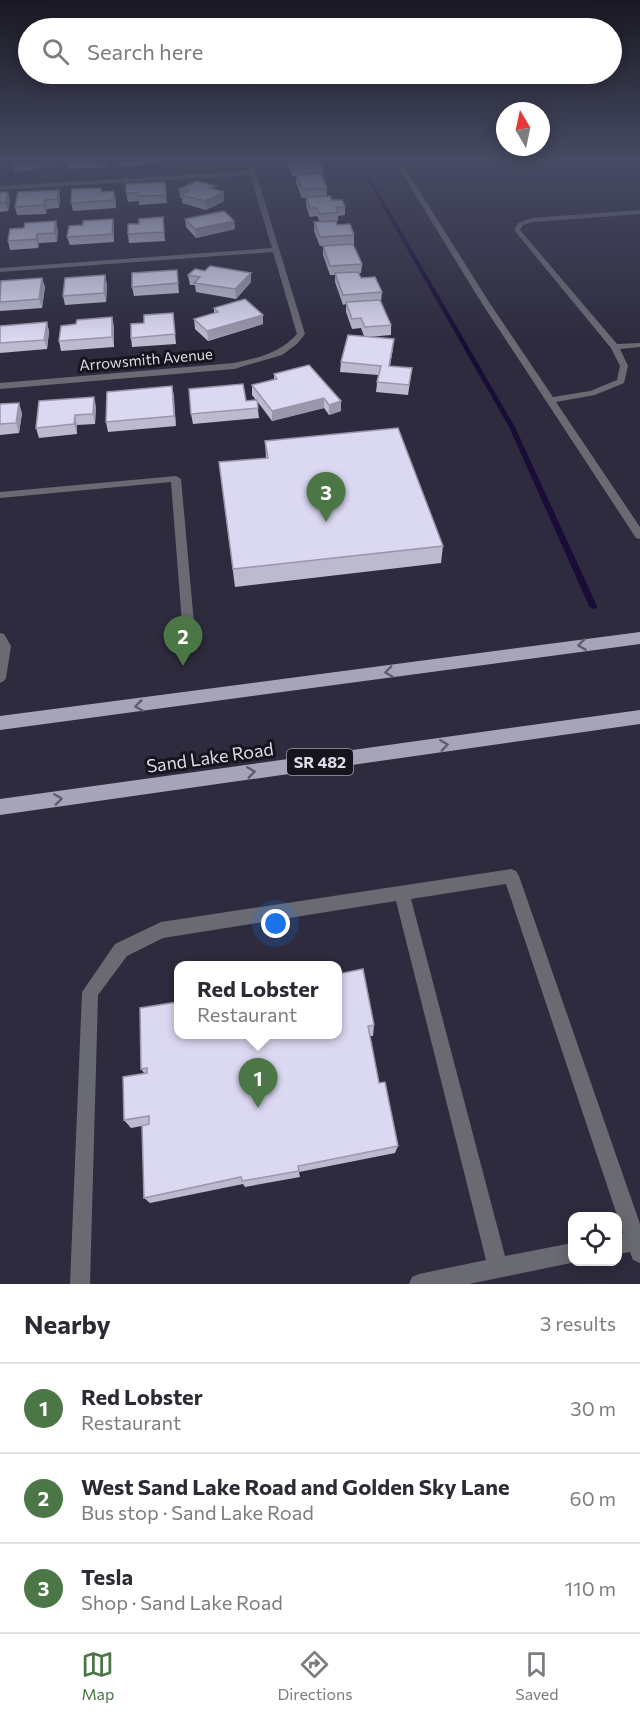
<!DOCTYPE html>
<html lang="en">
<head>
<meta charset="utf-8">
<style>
	body { margin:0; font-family:Commissioner,sans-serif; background:#f2f2f3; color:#2b2b33 }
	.controls { position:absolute; right:18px; bottom:18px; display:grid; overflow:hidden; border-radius:12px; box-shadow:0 3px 15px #0003 }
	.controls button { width:54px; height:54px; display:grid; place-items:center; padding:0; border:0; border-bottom:2px solid #e1e1e2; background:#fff; color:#2b2b33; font:30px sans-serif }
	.compass { position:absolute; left:496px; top:102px; width:54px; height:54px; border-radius:50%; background:#fff; box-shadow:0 3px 15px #0003; rotate:351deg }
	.you { position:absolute; left:276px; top:924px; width:21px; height:21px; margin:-15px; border:4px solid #fff; border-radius:50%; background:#1a73e8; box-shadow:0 0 0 9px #1a73e833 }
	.badge { display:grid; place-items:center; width:39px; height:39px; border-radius:50%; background:#4b7646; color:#fff; font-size:20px; font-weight:700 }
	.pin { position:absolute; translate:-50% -50px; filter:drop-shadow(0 2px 3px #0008) }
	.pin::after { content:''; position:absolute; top:32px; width:21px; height:18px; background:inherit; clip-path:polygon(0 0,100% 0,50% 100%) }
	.popup { position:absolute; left:174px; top:961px; width:168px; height:78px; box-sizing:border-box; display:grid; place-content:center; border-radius:12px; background:#fff; filter:drop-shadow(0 2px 4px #0005); font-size:20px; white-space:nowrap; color:#7c7c81 }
	.popup b { font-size:22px; color:#2b2b33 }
	.popup::after { content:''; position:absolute; left:50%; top:100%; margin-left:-12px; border:12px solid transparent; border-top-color:#fff }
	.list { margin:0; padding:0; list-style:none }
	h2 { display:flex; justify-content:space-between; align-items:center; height:78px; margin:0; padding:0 24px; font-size:26px }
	h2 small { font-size:20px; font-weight:400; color:#7c7c81 }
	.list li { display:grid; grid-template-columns:39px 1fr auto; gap:18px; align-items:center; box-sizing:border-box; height:90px; padding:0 24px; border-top:2px solid #e1e1e2 }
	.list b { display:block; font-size:22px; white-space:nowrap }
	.list p { margin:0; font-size:20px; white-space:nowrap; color:#7c7c81 }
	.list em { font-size:20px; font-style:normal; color:#7c7c81 }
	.icon { flex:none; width:33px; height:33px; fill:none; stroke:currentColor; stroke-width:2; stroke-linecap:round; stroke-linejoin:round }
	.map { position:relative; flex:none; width:640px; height:1284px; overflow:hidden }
	.search { position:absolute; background:#fff; box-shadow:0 3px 15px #0003; left:18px; right:18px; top:18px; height:66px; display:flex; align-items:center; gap:15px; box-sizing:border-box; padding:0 21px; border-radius:33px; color:#7c7c81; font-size:22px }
	.sheet { height:348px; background:#fff }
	nav { display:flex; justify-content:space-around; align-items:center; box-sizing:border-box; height:84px; border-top:2px solid #e1e1e2; background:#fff; font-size:16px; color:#7c7c81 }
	nav a { display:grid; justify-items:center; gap:3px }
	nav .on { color:#4b7646 }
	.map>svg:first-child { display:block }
</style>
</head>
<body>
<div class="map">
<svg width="640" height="1284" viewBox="0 0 640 1284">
	<rect width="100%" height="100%" fill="#2e2b3e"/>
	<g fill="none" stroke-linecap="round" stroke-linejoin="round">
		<path fill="#190d38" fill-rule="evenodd" d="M356 160H360L515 427 597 606 596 608 593 609 589 606 509 427Z"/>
		<g fill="#6a6a73" fill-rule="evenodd">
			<path d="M394 160H400L489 302 553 397 590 391 617 380 620 366 611 348 514 230 518 223 532 218 640 210V214L533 222 523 225 520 230 617 344 640 343V347L620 349 628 366 624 383 595 395 556 402 640 527V539L636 538 481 302Z"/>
			<path d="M176 476 181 479 194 623 188 627 182 623 171 482 0 498V492Z"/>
			<path d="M0 633 4 634 11 646 6 678 4 681 0 683Z"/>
			<path d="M511 869 516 871 519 876 640 1224V1263L633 1260 630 1252 618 1254V1234L623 1233 506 884 411 899 505 1256 572 1243V1262H576L469 1284H409L412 1277 419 1274 486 1260 396 901 163 938 127 956 98 995 90 1284H70L82 992 115 944 161 922Z"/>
		</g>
		<path fill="#6a6a73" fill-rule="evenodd" d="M246 160H252L305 334 297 344 282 355 234 369 0 389V383L234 363C258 358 280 353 297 334L273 252 0 272V268L272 248 250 175 0 190V186L249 171Z"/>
		<g fill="#a6a4b8" fill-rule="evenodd">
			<path d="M640 632V644L0 730V716Z"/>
			<path d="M640 710V724L0 815V799Z"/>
		</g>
	</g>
	<g fill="#bcbacf">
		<path d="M66 160H107V167L68 169Z"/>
		<path d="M120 160H158V164L121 166Z"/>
		<path d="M288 160H320L323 166V174H321L327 188V196L332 200 345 207V215L338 216V221H336L337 225 354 235V244L320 246 314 231V222H320L317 216 310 217 306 206V198H302L296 183V176H292L288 165Z"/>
		<path d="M165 182 167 203 139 205V201L128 202 126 193Z"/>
		<path d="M101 188 102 192 114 191 116 200V208L73 211 71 203Z"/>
		<path d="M179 189 216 190 224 201 206 210 182 203V198L180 197Z"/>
		<path d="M59 190 60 199 59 208 47 209 46 214 17 215 15 207Z"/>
		<path d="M0 192 10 200 8 211 0 212Z"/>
		<path d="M163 217 165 241 129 243 128 234 139 224Z"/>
		<path d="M113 219 114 227V242L70 245 67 237 83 225Z"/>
		<path d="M185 219 234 221 235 229 196 238 186 227Z"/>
		<path d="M24 228 58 230 57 242 39 243 38 248 10 250 8 241Z"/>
		<path d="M323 246 362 264 361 273H359L361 278 382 292 381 302 391 325V335L368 337 393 348 390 366 412 368 408 395 376 392 378 375 340 372 341 362 364 336 361 328 352 329 346 312V304L343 305 335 282V275H330L323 255Z"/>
		<path d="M177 270 179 293 134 296 132 287Z"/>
		<path d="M105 275 107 285 106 302 65 305 63 296Z"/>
		<path d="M188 275 251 282 236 299 196 292 195 285H190Z"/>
		<path d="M42 278 45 287 42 308 0 311V284Z"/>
		<path d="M214 308 263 324 208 341 195 329 194 319 214 313Z"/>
		<path d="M173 313 176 344 132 347 131 338 144 323Z"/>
		<path d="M47 322 49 332 47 349 0 353V326Z"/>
		<path d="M76 324 114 326V347L61 351 59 341Z"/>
		<path d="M309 365 341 411 329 415 324 408 272 421 257 401 259 418 193 424 191 414 246 401 256 400 252 395V385L274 379V374Z"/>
		<path d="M172 386 176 426 108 432 106 422Z"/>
		<path d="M0 404 22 413 19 433 0 435Z"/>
		<path d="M96 406 95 424 77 425V434L39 438 36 428Z"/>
		<path d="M265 441 443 546 441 563 235 587 219 462 266 458Z"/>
		<path d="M338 974 374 1025 373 1036H370L379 1083 398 1146 395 1153 299 1172 300 1177 245 1187 243 1184 150 1203 144 1198 142 1126 131 1128 124 1120 144 1073 141 1069Z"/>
	</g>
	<g fill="#9997a9">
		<path d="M36 160 56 161 55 166 15 172 13 163Z"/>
		<path d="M59 190 60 199 59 208 57 199Z"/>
		<path d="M114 191 116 200V208L114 200Z"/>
		<path d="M8 192 10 200 8 211 5 203Z"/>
		<path d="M224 192V201L206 210 205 201Z"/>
		<path d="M45 200 47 209 46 214 44 205Z"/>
		<path d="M113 219 114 227V242L112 234Z"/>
		<path d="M56 221 58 230 57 242 54 233Z"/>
		<path d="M234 221 235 229 196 238 195 229Z"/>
		<path d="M37 234 39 243 38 248 36 239Z"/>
		<path d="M251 273V282L236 299 235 289Z"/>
		<path d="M105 275 107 285 106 302 104 293Z"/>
		<path d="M42 278 45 287 42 308 39 299Z"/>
		<path d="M263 315V324L208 341 207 331Z"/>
		<path d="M112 317 114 326V347L112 337Z"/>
		<path d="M47 322 49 332 47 349 44 340Z"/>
		<path d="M394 339 393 348 388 376 389 366Z"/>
		<path d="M172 386 174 396 176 426 174 416Z"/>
		<path d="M94 397 96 406 95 424 93 414Z"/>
		<path d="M324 398V408L272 421V411Z"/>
		<path d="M341 401V411L329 415V405Z"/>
		<path d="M19 403 22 413 19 433 16 423Z"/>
		<path d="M75 415 77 425V434L74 424Z"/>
	</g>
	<g fill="#dbd8f1" stroke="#9997a9" stroke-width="1.5">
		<path d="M14 160H36L13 163Z"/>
		<path d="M289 160H320L323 166 292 168Z"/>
		<path d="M321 173 327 188 302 189 296 175Z"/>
		<path d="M197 181 216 186 210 188 224 192 205 201 181 195 188 191 179 189Z"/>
		<path d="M165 182 166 195 138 196V193H126V184Z"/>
		<path d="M101 188V192L114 191V200L71 203 72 189Z"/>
		<path d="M59 190 57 199 45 200 44 205 15 207 18 192Z"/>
		<path d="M0 192H8L5 203H0Z"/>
		<path d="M330 196 332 200H342L345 207H336L338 212 320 214 317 208H310L306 197Z"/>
		<path d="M224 211 234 221 195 229 185 219Z"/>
		<path d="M163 217 164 232 128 234V224H139V219Z"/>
		<path d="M113 219 112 234 67 237 69 226 83 225V221Z"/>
		<path d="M56 221 54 233 37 234 36 239 8 241 10 229 24 228 25 223Z"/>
		<path d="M336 221 337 225 350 224 354 235 320 237 314 222Z"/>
		<path d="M353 244 362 264 330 266 323 246Z"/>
		<path d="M210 266 251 273 235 289 194 283 200 277 188 275 195 269 205 271Z"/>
		<path d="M177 270 178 283 132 287V273Z"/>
		<path d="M358 272 361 278 375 277 382 292 343 295 335 273Z"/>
		<path d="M105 275 104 293 63 296 65 278Z"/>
		<path d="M42 278 39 299 0 302 1 281Z"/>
		<path d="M245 299 263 315 207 331 194 319 218 312 214 308Z"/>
		<path d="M380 300 391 325 365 327 361 318 352 319 346 302Z"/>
		<path d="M173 313 175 334 131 338V324L144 323V315Z"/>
		<path d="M112 317V337L59 341 61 326 76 324 77 320Z"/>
		<path d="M47 322 44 340 0 343V326Z"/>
		<path d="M348 335 394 339 389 366 412 368 409 385 377 382 381 366 341 362Z"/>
		<path d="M309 365 341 401 329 405 324 398 272 411 252 385 277 379 274 374Z"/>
		<path d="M243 384 246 401 257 400 258 408 191 414 189 389Z"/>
		<path d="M172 386 174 416 106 422 107 392Z"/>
		<path d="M94 397 93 414 75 415 74 424 36 428 39 401Z"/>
		<path d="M19 403 16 423 0 424V404Z"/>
		<path d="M398 428 443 546 233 569 219 462 268 458 265 441Z"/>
		<path d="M363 969 374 1025 368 1026 379 1083 385 1082 398 1146 298 1166 299 1171 242 1181 241 1177 144 1198 142 1126 149 1124V1116L124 1120 123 1077 147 1073V1068L141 1069 140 1008 178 1002V1035H338V974Z"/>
	</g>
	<defs><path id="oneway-chevron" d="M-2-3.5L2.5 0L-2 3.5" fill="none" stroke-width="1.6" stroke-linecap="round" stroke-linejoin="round" transform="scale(1.5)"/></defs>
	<g stroke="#5e5c6b">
		<use href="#oneway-chevron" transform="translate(582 645) rotate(172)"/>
		<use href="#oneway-chevron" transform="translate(389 672) rotate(172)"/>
		<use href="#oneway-chevron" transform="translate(139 706) rotate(172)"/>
		<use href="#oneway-chevron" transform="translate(444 745) rotate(-8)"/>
		<use href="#oneway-chevron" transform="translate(251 772) rotate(-8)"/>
		<use href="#oneway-chevron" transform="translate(58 799) rotate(-8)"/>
	</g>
	<linearGradient id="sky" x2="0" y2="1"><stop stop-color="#191822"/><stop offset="0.47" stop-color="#464a63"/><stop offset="1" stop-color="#464a63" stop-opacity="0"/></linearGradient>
	<rect width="640" height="340" fill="url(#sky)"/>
	<g text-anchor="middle" stroke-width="6" stroke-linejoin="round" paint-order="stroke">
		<g font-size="15" fill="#dcdbe7" stroke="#16151e">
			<text transform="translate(146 360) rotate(-5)" y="5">Arrowsmith Avenue</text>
		</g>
		<rect fill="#16151e" stroke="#a1a0ab" stroke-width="1.5" x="287" y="749" width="66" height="26" rx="4.5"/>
		<g font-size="16" font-weight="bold" fill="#dcdbe7">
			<text x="320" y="768">SR 482</text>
		</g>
		<g font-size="18" fill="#dcdbe7" stroke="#16151e">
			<text transform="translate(210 758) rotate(-8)" y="6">Sand Lake Road</text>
		</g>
	</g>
</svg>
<div class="controls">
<button><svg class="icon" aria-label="locate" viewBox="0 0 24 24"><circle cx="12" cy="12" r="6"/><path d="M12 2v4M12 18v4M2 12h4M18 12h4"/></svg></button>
</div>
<svg class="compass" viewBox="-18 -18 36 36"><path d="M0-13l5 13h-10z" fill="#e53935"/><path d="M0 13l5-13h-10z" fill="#7c7c81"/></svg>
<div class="you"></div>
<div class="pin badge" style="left:258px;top:1108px">1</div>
<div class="popup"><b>Red Lobster</b>Restaurant</div>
<div class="pin badge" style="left:183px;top:666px">2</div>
<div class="pin badge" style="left:326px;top:522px">3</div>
<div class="search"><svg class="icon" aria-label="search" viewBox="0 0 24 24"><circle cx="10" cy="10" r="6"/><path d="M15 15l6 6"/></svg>Search here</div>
</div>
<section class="sheet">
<h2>Nearby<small>3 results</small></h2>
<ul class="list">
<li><span class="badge">1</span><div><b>Red Lobster</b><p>Restaurant</p></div><em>30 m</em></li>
<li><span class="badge">2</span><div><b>West Sand Lake Road and Golden Sky Lane</b><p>Bus stop · Sand Lake Road</p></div><em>60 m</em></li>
<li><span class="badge">3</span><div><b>Tesla</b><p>Shop · Sand Lake Road</p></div><em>110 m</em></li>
</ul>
</section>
<nav>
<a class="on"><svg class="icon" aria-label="map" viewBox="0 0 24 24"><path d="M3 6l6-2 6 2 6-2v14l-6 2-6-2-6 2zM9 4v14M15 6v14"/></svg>Map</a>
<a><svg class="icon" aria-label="directions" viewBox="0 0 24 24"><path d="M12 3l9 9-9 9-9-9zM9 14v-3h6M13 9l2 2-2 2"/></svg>Directions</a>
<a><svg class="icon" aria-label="saved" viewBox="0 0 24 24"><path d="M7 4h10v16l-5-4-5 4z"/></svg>Saved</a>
</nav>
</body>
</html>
